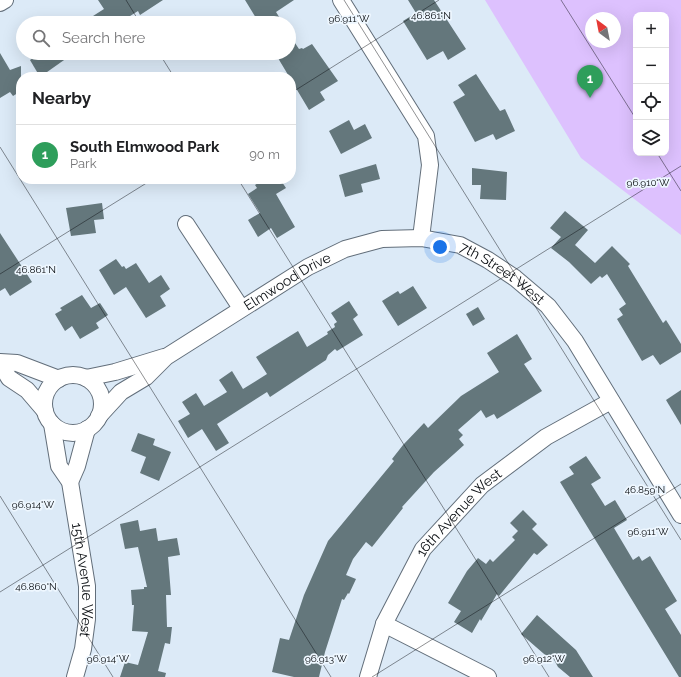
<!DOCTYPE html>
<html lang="en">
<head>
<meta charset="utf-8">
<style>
	body { margin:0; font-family:Raleway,sans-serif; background:#f6f6f6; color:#202124 }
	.controls { position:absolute; right:12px; top:12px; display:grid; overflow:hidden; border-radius:8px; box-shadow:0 4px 16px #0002 }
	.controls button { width:36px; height:36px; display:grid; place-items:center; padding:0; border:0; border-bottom:1px solid #e0e0e0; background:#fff; color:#202124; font:20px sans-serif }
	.compass { position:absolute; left:585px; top:12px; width:36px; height:36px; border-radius:50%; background:#fff; box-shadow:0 4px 16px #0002; rotate:328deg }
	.you { position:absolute; left:440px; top:247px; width:14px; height:14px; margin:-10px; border:3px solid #fff; border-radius:50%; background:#1a73e8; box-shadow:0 0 0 6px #1a73e833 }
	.badge { display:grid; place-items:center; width:26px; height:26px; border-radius:50%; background:#7c3aed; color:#fff; font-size:13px; font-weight:700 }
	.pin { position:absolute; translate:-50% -33px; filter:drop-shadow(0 1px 2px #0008) }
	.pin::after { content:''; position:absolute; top:21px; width:14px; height:12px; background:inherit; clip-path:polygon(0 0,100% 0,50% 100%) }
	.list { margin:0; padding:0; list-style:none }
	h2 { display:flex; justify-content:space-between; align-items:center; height:52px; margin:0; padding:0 16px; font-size:17px }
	h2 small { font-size:13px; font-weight:400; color:#757577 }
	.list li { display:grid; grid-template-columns:26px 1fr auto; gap:12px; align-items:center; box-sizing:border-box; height:60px; padding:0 16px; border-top:1px solid #e0e0e0 }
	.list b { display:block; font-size:15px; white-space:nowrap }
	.list p { margin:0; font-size:13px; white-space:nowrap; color:#757577 }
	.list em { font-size:13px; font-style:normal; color:#757577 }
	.icon { flex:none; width:22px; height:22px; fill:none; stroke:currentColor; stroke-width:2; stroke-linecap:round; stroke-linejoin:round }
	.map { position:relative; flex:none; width:681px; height:677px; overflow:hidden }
	.search { position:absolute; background:#fff; box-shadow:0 4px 16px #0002; left:16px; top:16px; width:280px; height:44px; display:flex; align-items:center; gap:10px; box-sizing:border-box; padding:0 14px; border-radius:22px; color:#757577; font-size:15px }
	.panel { position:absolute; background:#fff; box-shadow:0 4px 16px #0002; left:16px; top:72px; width:280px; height:112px; border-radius:16px }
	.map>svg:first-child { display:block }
</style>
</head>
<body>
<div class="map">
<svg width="681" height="677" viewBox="0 0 681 677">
	<rect width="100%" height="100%" fill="#dceaf7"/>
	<path fill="#ddc1fe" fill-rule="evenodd" d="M485 0H681V235L581 158ZM636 15H666V153H636ZM591 18H615V42H591Z"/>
	<g fill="#64777c">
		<path d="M98 0H163L140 15 138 11 119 23H82L104 9Z"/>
		<path d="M245 0H294L276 12 283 23H259Z"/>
		<path d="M408 0H434L466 49 448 60 443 51 427 60 403 21 416 13Z"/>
		<path d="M289 34 299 49 302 48 303 49 312 44 338 81 320 92 325 100 309 110 275 53H289Z"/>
		<path d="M0 53 10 70 21 66V91L13 96 10 92 0 98Z"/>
		<path d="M41 53H74L40 77 30 60Z"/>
		<path d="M476 74 500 111 505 109 515 131 496 140 493 134 475 142 453 102 465 95 458 85Z"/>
		<path d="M349 120 354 130 365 124 372 138 341 154 329 131Z"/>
		<path d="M376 164 380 179 361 184 363 192 345 197 339 175Z"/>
		<path d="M472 168 507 172 506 200 480 199 481 185H472Z"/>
		<path d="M264 179H280L286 188 276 194 295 227 277 238 271 228 258 237 248 220 260 213 248 194 257 188 255 185Z"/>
		<path d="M102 203 104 219 94 220 96 233 71 236 66 208Z"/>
		<path d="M565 211 588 230 575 245 595 263 612 246 630 264 628 266 663 323 666 320 681 344V352L660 365 653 355 642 361 617 319 623 315 619 309 626 304 607 274 602 278 600 276 591 284 569 262 551 248 561 237 550 228Z"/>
		<path d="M0 233 32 282 10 296 5 288 0 291Z"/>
		<path d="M116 259 122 267 124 266 126 269 136 263 149 283 161 275 170 289 160 296 166 306 146 318 126 287 114 295 99 270Z"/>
		<path d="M413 286 427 308 398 326 382 301 398 291 400 294Z"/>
		<path d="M82 295 91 308 100 303 108 315 96 323 99 328 80 339 72 326 65 331 55 314 62 310 60 308Z"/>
		<path d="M349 301 358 315 353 319 363 335 337 351 335 349 328 355 326 360 270 397 267 392 217 424 229 443 216 451 202 429 188 438 178 421 190 414 182 402 196 393 204 406 227 392 219 380 232 371 243 389 267 374 256 357 298 331 307 347 328 334 327 332 335 327 334 324 337 322 331 313Z"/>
		<path d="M478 307 485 319 473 326 466 314Z"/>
		<path d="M517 334 532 359 524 364 542 391 497 419 494 414 486 418 481 410 458 430 463 435 459 439 464 445 434 472 402 507 403 508 372 547 366 542 353 559 346 575 356 579 349 594 348 593 344 600 342 599 325 652 319 677H294L272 672 280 638 289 640 304 595 328 541 394 461 392 459 403 445 424 423 428 428 461 396 499 372 487 353Z"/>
		<path d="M681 390V425L666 400Z"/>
		<path d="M138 433 155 439 153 445 171 452 159 481 140 473 146 457 131 451Z"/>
		<path d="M586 456 601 478 591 484 605 506 615 500 627 520 614 528 633 560 639 556 642 561 650 556 677 601 665 609 681 635V677H679L560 482 574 474 569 467Z"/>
		<path d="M523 510 537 524 532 529 548 545 537 555 534 553 499 596 497 594 481 621 480 619 472 633 454 622 461 611 448 603 467 571 478 558 486 564 490 559 493 562 515 540 512 537 518 531 510 523Z"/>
		<path d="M138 520 140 531 156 528 158 541 177 538 180 555 168 557 171 595H166L167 627H172L170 644 165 643 158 671 166 673 165 677H120L125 662 138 665 148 632 132 631 134 605H132L131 590 144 589V587H147L138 547 125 549 120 524Z"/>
		<path d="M537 615 576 650 593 677H570L558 667 553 658 551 660 521 634Z"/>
	</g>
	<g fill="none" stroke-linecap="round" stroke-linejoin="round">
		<g stroke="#626e7a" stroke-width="18">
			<g id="minor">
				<path d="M341 0 426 136 430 165 421 238"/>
				<path d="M0 3 5 0"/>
				<path d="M186 224 241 308"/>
				<path d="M0 362 17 363 59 379"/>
				<path d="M0 363 9 378 27 390 45 411"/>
				<circle cx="73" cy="404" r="29"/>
				<path d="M86 378 115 372 164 357"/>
				<path id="s1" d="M99 416 121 392 146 377 166 357 308 267 345 249 382 239 421 238 460 245 488 260 515 278 548 306 575 341 681 515"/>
				<path id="s2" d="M52 424 59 466 70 482 87 586V619L83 649 75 677"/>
				<path d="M70 482 77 466 87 429"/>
				<path d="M384 624 488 677"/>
				<path id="s3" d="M368 677 384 624 423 549 482 485 546 437 611 401"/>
			</g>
		</g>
		<use href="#minor" stroke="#fff" stroke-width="16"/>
	</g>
	<path fill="none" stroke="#080c10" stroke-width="1" stroke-opacity="0.45" d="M126 0 140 23M344 0 681 540M561 0 636 119M159 53 174 77M291 93 439 0M0 147 331 677M657 153 681 191M238 179 549 677M0 274 153 179M0 496 113 677M0 592 681 166M372 677 681 484"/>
	<g text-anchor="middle" stroke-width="3.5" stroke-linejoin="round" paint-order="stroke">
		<g font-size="14" fill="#080c10" stroke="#eef7ff">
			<text dy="5" stroke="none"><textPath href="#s1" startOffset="467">7th Street West</textPath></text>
			<text dy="5" stroke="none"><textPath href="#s1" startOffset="233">Elmwood Drive</textPath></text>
			<text dy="5" stroke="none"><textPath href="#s3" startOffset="191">16th Avenue West</textPath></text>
			<text dy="5" stroke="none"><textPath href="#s2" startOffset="161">15th Avenue West</textPath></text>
		</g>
	</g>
	<g font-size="10" text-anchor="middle" fill="#080c10" stroke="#eef7ff" stroke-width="3.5" stroke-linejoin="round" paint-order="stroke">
		<text x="431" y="19">46.861°N</text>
		<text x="349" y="22">96.911°W</text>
		<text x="648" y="186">96.910°W</text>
		<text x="36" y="273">46.861°N</text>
		<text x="645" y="493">46.859°N</text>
		<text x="33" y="508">96.914°W</text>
		<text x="648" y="535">96.911°W</text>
		<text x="36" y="590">46.860°N</text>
		<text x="108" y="662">96.914°W</text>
		<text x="326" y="662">96.913°W</text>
		<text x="544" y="662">96.912°W</text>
	</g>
</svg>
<div class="controls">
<button>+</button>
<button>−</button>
<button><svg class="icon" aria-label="locate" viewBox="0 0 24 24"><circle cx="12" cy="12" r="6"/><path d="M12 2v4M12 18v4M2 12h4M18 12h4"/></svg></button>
<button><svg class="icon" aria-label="layers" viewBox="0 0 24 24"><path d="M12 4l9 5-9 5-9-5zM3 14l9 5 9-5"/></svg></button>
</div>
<svg class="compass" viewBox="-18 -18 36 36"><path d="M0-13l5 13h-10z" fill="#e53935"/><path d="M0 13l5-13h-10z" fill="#757577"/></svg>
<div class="you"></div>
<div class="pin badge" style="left:590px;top:98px;background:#2e9e5b">1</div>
<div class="search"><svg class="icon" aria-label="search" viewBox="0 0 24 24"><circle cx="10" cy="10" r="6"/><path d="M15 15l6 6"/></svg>Search here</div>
<section class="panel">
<h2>Nearby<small></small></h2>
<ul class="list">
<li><span class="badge" style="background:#2e9e5b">1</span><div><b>South Elmwood Park</b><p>Park</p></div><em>90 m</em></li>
</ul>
</section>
</div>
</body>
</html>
